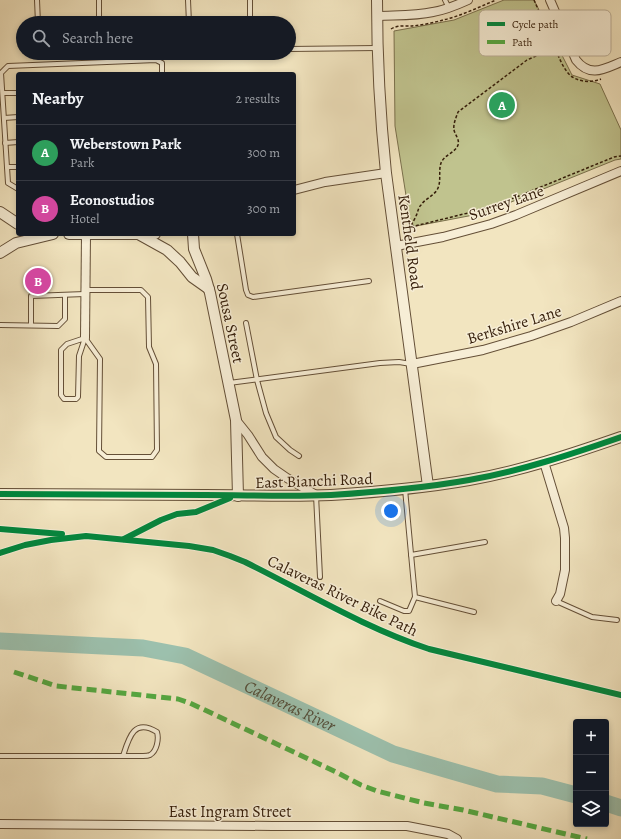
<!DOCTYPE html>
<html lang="en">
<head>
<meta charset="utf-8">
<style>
	body { margin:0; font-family:Alegreya,serif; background:#20242c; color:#f1f3f6 }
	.controls { position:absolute; right:12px; bottom:12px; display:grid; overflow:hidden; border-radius:4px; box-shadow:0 2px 6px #0003 }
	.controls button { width:36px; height:36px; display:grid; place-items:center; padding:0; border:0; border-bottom:1px solid #363941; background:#171b24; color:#f1f3f6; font:20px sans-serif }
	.you { position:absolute; left:391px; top:511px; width:14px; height:14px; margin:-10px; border:3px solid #fff; border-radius:50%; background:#1a73e8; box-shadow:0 0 0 6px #1a73e833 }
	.badge { display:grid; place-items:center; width:26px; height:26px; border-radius:50%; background:#db2777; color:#fff; font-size:13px; font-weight:700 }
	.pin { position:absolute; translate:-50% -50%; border:2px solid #fff; box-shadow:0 1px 4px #0006 }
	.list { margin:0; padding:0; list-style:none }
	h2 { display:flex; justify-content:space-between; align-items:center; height:52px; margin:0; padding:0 16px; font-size:17px }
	h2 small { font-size:13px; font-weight:400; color:#9ea1a6 }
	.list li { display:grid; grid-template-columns:26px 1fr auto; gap:12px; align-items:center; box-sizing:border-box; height:56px; padding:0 16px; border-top:1px solid #363941 }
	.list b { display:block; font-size:15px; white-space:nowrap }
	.list p { margin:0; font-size:13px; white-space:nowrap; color:#9ea1a6 }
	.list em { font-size:13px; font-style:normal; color:#9ea1a6 }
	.icon { flex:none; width:22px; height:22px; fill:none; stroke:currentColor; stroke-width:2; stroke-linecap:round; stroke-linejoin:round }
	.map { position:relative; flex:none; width:621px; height:839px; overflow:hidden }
	.search { position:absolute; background:#171b24; box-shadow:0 2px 6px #0003; left:16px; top:16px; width:280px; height:44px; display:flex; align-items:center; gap:10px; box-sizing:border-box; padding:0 14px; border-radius:22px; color:#9ea1a6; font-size:15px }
	.panel { position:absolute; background:#171b24; box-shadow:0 2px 6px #0003; left:16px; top:72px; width:280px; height:164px; border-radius:4px }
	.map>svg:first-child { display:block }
</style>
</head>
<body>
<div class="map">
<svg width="621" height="839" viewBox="0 0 621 839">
	<rect width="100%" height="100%" fill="#f2e5c0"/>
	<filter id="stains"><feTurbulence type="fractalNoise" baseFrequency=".005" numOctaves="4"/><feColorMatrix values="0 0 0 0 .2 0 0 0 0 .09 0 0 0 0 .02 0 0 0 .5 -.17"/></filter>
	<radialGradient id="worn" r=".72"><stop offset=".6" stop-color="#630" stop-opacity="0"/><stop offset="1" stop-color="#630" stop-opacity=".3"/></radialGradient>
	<path fill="#c0c38e" stroke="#7a704c" d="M504 0H534L572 75 600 84 621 130V159L615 160 484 213 411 227 395 126 394 31 454 20Z"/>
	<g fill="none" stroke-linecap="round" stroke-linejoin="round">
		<g stroke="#9cc0ad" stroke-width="17">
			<path id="s1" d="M0 641 143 648 185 656 393 754 497 784 542 786 576 795"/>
			<path d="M606 803 621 808"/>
		</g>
		<g stroke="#644f37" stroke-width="6">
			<g id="service">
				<path d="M37 0 38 23"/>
				<path d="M99 0V23"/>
				<path d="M188 0 189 23"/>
				<path d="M250 0V20"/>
				<path d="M445 0 449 8"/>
				<path d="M289 49 377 48"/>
				<path d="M3 93H18"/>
				<path d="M4 118 18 117"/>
				<path d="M5 143 18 142"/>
				<path d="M7 167H18"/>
				<path d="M18 189 8 183 1 73 8 66 156 60 162 63V74"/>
				<path d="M237 234 246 290 248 295 253 297 369 281"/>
				<path d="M246 323 257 380 266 413 276 437 290 450 299 456"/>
				<path d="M0 325 58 326 65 319V295"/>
				<path d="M31 325V296L85 294"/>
				<path d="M85 338 100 359 99 451 106 457H152L157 450 156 364 149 347 148 297 141 290H86"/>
				<path d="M85 338 79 356 78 397 76 399H64L61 395V350L67 344Z"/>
				<path d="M229 383 380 363 399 362 411 364"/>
				<path d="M405 489 415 597 474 612"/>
				<path d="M316 495 320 577"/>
				<path d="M411 555 485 542"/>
				<path d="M380 601 404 611H409L415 597"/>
				<path d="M556 601 592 617 617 620"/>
				<path d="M0 756H143C145 756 148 756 150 755 157 751 159 739 157 732 134 718 129 737 123 756"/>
			</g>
		</g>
		<g stroke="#644f37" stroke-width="10">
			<g id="minor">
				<path d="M550 0 576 60C590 78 604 69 621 62"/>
				<path d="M377 16C396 15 415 16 433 12 445 10 457 5 468 0"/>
				<path d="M294 190 325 182 386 173"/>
				<path d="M396 246 443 237 491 224 516 215 621 171"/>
				<path d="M85 338 86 234"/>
				<path d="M412 364 483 350 531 336 571 322 621 301"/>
				<path d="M236 420 248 435 262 457 274 469 287 478 316 495"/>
				<path d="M544 462 564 528 565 538V570L560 594 556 601"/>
				<path d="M0 824 273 826H407L448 834 457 839"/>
			</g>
		</g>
		<g stroke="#644f37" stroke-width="12">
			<g id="tertiary">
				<path d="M377 0C377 58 380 115 386 173L428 486"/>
				<path d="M0 212 18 224"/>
				<path d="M69 234H155"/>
				<path d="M193 234 194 249 206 279 210 293 236 420 238 496"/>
				<path d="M140 235 167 250 180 262 192 277 209 289"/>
				<path d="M0 253 16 243 53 234"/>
				<path d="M0 494C68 494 137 495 205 495 247 495 289 497 331 495 378 492 424 488 469 480 521 471 572 454 621 437"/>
			</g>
		</g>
		<g stroke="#341d09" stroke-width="1.5" stroke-dasharray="3 2" stroke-linecap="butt">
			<path d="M534 0C542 18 549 37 558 55 561 62 565 71 571 76 579 82 591 83 601 79"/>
			<path d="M391 29C397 25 405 26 412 26 422 25 433 23 443 20 461 16 479 7 496 0"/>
			<path d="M411 225 415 226 472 212 514 198 614 157 621 156"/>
			<path d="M408 229C411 225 414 221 416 216 418 212 418 208 421 205 425 199 433 196 437 190 442 181 438 172 441 163 444 155 456 152 458 145 460 140 455 135 454 130 453 124 456 118 458 112L527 60 536 56 556 40"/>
		</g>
		<use href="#service" stroke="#f7eed6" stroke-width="4"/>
		<use href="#minor" stroke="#f7eed6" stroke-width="8"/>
		<use href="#tertiary" stroke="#f7eed6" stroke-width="10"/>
		<path stroke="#54a941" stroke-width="5" stroke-dasharray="10 5" stroke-linecap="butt" d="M14 672 56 686 178 699 190 703 336 772 361 785 377 791 424 803 463 810 587 839"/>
		<g stroke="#f7eed6" stroke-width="8">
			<g id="cycleway">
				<path d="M0 494C68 494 137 495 205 495 247 495 289 497 331 495 378 492 424 488 469 480 521 471 572 454 621 437"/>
				<path d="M0 529 62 534"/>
				<path d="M124 539 161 520 177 514 196 512 230 498"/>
				<path d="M0 553 25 545 51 540 86 536 189 546 213 550 230 556 245 562C306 592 365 628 429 649L621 695"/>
			</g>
		</g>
		<use href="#cycleway" stroke="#00873e" stroke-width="6"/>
	</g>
	<g text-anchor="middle" stroke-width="3" stroke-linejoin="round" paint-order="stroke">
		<g font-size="16" fill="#341d09" stroke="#f7eed6">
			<text transform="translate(506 202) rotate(-19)" y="6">Surrey Lane</text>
			<text transform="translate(411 242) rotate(82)" y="6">Kentfield Road</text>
			<text transform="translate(231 323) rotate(78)" y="6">Sousa Street</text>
			<text transform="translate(514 324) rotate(-17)" y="6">Berkshire Lane</text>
			<text transform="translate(314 480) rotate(-2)" y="6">East Bianchi Road</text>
			<text transform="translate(343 595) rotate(26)" y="6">Calaveras River Bike Path</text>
			<text x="230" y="817">East Ingram Street</text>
		</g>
		<g font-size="17" font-style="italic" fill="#534e3a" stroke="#f7eed6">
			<text dy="6" stroke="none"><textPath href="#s1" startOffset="302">Calaveras River</textPath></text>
		</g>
	</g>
	<rect x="479" y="10" width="132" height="46" rx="6" fill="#f7eed6" stroke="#bcaf98" stroke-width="1"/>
	<rect x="487" y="22" width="18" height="4" fill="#00873e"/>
	<rect x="487" y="40" width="18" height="4" fill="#54a941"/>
	<g font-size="11" fill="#341d09">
		<text x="512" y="28">Cycle path</text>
		<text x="512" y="46">Path</text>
	</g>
	<rect width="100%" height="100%" filter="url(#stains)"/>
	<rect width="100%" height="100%" fill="url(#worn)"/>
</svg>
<div class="controls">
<button>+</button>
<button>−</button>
<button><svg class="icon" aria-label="layers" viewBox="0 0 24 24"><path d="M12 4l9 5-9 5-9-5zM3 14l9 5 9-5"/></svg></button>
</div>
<div class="you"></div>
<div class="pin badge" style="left:502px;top:105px;background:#2e9e5b">A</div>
<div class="pin badge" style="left:38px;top:281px;background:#d1479c">B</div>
<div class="search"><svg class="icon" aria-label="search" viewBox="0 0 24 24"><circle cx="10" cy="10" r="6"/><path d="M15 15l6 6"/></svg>Search here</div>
<section class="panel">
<h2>Nearby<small>2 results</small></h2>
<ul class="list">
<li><span class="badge" style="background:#2e9e5b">A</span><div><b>Weberstown Park</b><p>Park</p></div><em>300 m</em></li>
<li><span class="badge" style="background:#d1479c">B</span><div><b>Econostudios</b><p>Hotel</p></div><em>300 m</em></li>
</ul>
</section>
</div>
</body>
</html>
